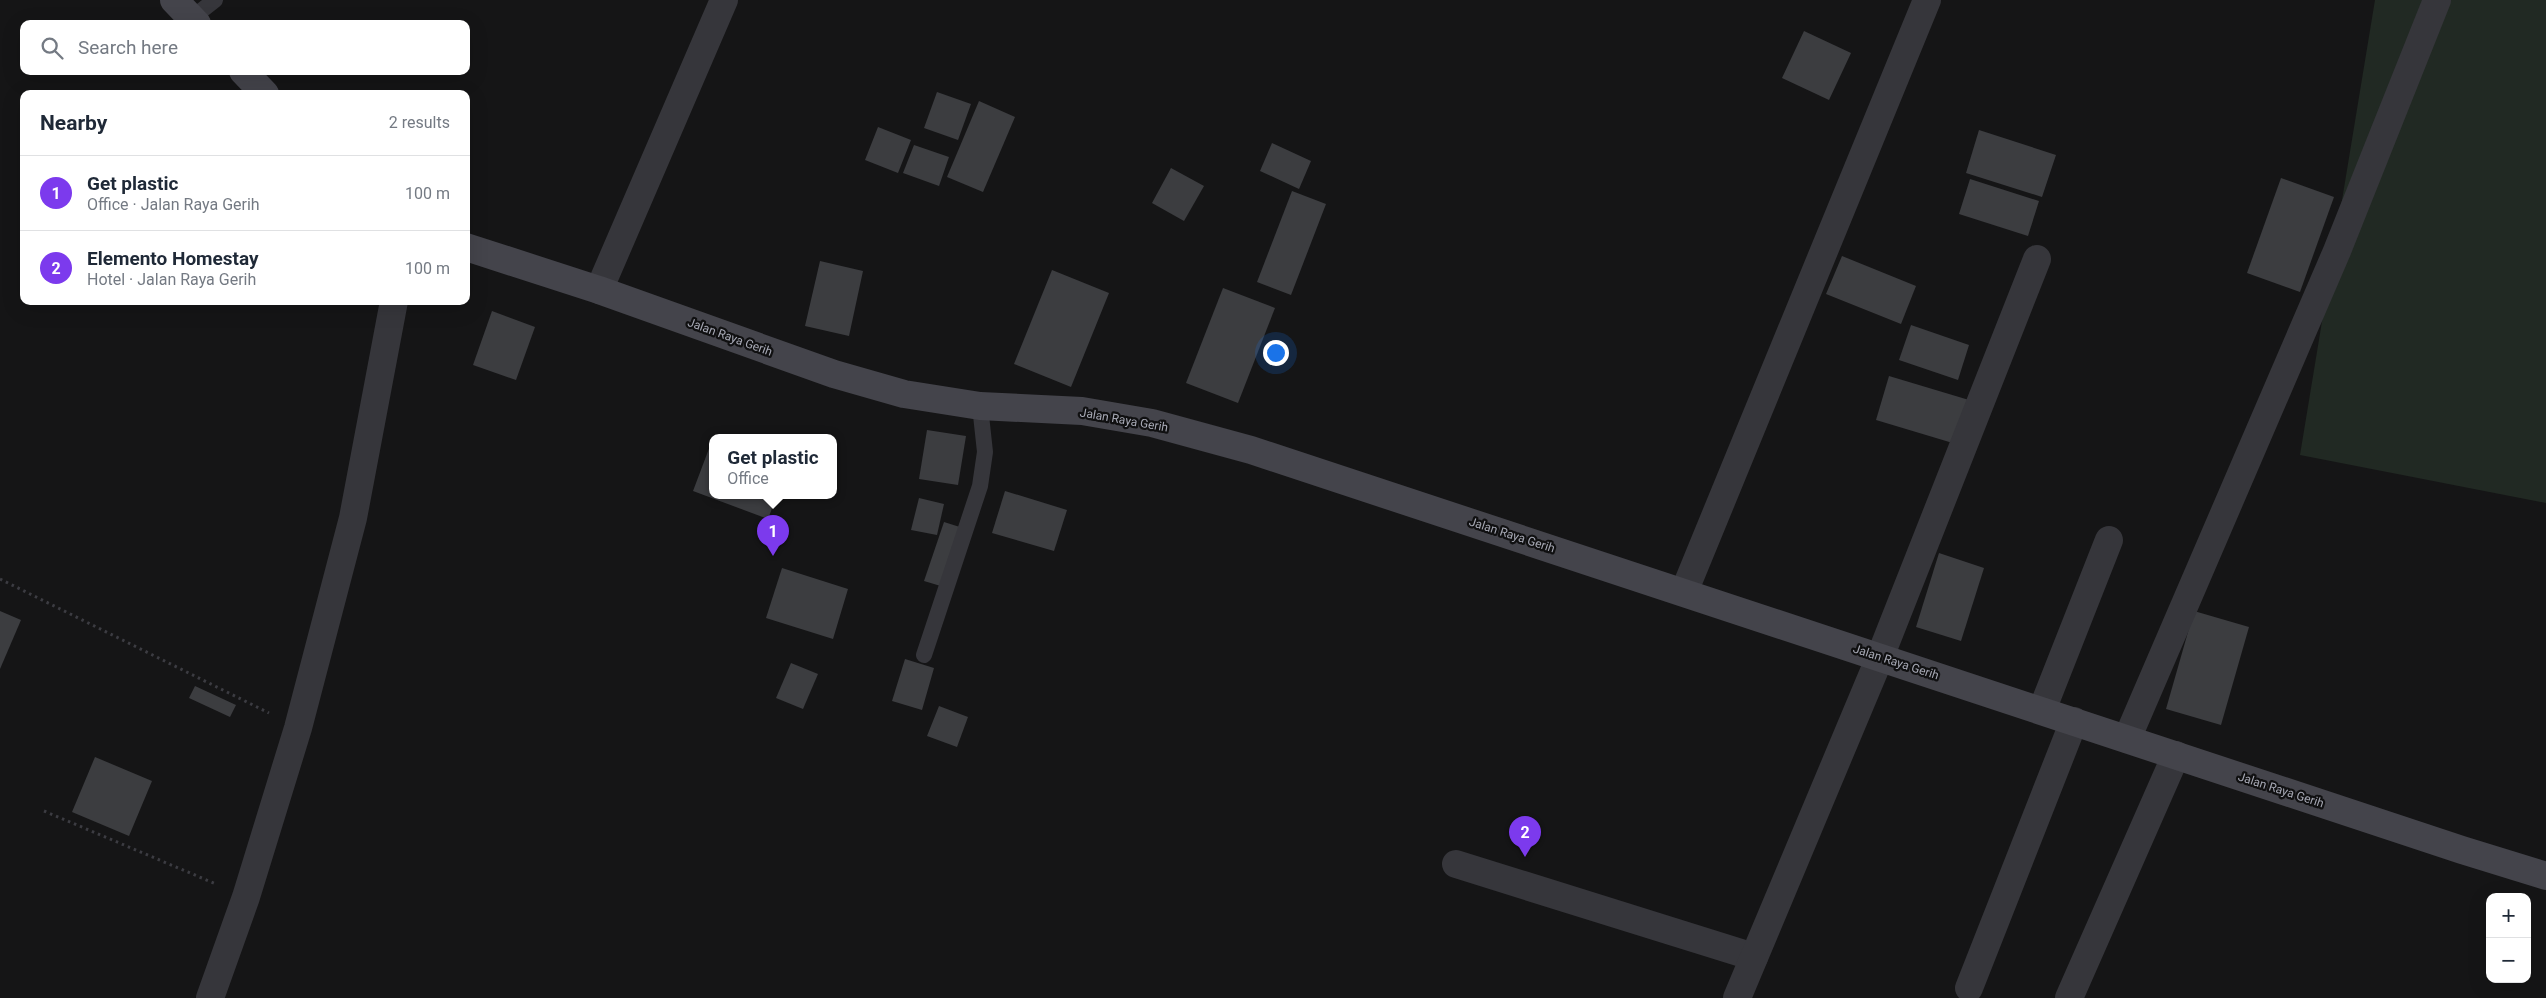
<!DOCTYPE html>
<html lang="en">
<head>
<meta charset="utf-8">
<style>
	body { margin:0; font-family:Roboto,sans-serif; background:#f6f6f7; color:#1f2937 }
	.controls { position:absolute; right:15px; bottom:15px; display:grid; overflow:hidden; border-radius:10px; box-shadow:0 5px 20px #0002 }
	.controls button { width:45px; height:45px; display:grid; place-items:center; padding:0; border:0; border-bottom:1px solid #e0e1e3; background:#fff; color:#1f2937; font:25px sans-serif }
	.you { position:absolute; left:1275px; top:352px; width:18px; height:18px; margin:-12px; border:4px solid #fff; border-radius:50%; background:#1a73e8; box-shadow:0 0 0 8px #1a73e833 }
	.badge { display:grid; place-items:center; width:32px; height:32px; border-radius:50%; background:#7c3aed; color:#fff; font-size:16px; font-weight:700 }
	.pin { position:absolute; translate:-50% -41px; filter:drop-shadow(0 1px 2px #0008) }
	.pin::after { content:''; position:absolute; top:26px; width:18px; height:15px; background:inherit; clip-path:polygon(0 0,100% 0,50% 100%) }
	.popup { position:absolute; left:709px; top:434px; width:128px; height:65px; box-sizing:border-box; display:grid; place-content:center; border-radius:10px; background:#fff; filter:drop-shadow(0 1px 4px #0005); font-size:16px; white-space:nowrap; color:#747a83 }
	.popup b { font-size:19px; color:#1f2937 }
	.popup::after { content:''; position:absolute; left:50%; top:100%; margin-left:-10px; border:10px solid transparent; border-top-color:#fff }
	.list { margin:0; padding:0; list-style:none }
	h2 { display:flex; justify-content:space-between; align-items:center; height:65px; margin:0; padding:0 20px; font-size:21px }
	h2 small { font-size:16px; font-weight:400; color:#747a83 }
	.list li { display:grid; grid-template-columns:32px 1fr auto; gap:15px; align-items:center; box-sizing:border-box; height:75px; padding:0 20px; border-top:1px solid #e0e1e3 }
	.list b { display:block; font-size:19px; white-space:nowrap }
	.list p { margin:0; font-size:16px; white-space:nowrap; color:#747a83 }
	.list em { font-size:16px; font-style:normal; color:#747a83 }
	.icon { flex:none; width:28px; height:28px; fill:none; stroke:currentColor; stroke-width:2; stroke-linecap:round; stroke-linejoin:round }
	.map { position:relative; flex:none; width:2546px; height:998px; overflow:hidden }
	.search { position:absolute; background:#fff; box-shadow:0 5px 20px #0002; left:20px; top:20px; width:450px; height:55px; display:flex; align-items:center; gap:12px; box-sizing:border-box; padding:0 18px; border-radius:10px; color:#747a83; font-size:19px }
	.panel { position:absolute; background:#fff; box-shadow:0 5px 20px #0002; left:20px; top:90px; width:450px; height:215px; border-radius:10px }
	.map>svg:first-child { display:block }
</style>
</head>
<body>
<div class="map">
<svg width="2546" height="998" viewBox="0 0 2546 998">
	<rect width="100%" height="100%" fill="#151516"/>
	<path fill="#212923" d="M2375 0H2546V503L2300 455Z"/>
	<g fill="#3c3d40">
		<path d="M1804 31 1851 53 1829 100 1782 78Z"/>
		<path d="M937 92 971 104 958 140 924 128Z"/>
		<path d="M979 101 1015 117 983 192 947 177Z"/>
		<path d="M878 127 911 140 898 173 865 160Z"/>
		<path d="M1979 130 2056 155 2042 197 1966 173Z"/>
		<path d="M1272 143 1311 161 1299 189 1260 171Z"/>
		<path d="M914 145 949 157 939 186 903 173Z"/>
		<path d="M1171 168 1204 186 1184 221 1152 203Z"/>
		<path d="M2281 178 2334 197 2300 292 2247 273Z"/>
		<path d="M1970 179 2039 201 2028 236 1959 214Z"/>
		<path d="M1292 191 1326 204 1291 295 1257 282Z"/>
		<path d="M1842 256 1916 286 1901 324 1826 294Z"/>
		<path d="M820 261 863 271 849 336 805 326Z"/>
		<path d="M1052 270 1109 293 1071 387 1014 364Z"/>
		<path d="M1223 288 1275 308 1238 403 1186 383Z"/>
		<path d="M492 311 535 327 516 380 473 365Z"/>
		<path d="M1911 325 1969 345 1958 380 1899 360Z"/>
		<path d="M1889 376 1969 400 1956 444 1876 420Z"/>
		<path d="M927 430 966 436 958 485 919 479Z"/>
		<path d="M713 438V495H777L768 519 693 491Z"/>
		<path d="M1005 491 1067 510 1054 551 992 533Z"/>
		<path d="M919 498 944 504 937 535 911 530Z"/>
		<path d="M944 522 963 528 944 587 924 581Z"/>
		<path d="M1939 553 1984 568 1961 641 1916 627Z"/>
		<path d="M782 568 848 589 833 639 766 618Z"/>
		<path d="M0 611 21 620 0 669Z"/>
		<path d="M2194 611 2249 627 2221 725 2166 709Z"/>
		<path d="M905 659 934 668 922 710 892 701Z"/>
		<path d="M791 663 818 674 803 709 776 698Z"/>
		<path d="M195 686 236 705 230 717 189 698Z"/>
		<path d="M939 706 968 717 957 747 927 736Z"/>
		<path d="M95 757 152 781 129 836 72 812Z"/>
	</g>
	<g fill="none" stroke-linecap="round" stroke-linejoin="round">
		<g stroke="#3c3c42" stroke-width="3" stroke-dasharray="2.5 4" stroke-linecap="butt">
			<path d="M0 579 269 713"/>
			<path d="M44 811 216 884"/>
		</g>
		<g stroke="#36363b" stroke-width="16">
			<path d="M192 18 215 0"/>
			<path d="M924 655 980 486 985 452 980 406"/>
		</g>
		<g stroke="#36363b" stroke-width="28">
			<path d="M599 290 724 0"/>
			<path d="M1684 592 1927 0"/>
			<path d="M2042 710 2109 540"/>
			<path d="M2127 739 2337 251 2437 0"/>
			<path d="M1456 864 1754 957"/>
			<path d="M1969 988 2074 721"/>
			<path d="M210 998 246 897 298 728 353 518 394 301"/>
			<path d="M1737 998 1880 657 2037 259"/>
			<path d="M2069 998 2176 755"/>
		</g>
		<g stroke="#44444b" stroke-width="28">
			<path d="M174 0 197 24"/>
			<path d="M243 71 265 94"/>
			<path d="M466 247 599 290 834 374 904 394 980 406 1082 411 1152 423 1251 450 2462 850 2546 876"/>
		</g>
	</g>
	<g text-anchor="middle" stroke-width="4.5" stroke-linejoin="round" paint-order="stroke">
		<g font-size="12" fill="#a7a9b5" stroke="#101011">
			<text transform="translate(730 337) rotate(20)" y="4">Jalan Raya Gerih</text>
			<text transform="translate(1124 420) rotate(10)" y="4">Jalan Raya Gerih</text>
			<text transform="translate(1512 535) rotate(18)" y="4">Jalan Raya Gerih</text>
			<text transform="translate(1896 662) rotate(18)" y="4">Jalan Raya Gerih</text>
			<text transform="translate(2281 790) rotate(18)" y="4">Jalan Raya Gerih</text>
		</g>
	</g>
</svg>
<div class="controls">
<button>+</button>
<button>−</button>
</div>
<div class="you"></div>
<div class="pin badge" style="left:773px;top:556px">1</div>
<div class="popup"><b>Get plastic</b>Office</div>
<div class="pin badge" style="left:1525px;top:857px">2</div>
<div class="search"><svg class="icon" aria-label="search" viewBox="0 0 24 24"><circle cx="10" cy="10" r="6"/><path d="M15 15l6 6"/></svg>Search here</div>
<section class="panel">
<h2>Nearby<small>2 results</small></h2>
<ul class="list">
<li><span class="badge">1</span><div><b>Get plastic</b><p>Office · Jalan Raya Gerih</p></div><em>100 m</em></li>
<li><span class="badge">2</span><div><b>Elemento Homestay</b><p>Hotel · Jalan Raya Gerih</p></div><em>100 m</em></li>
</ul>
</section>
</div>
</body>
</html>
